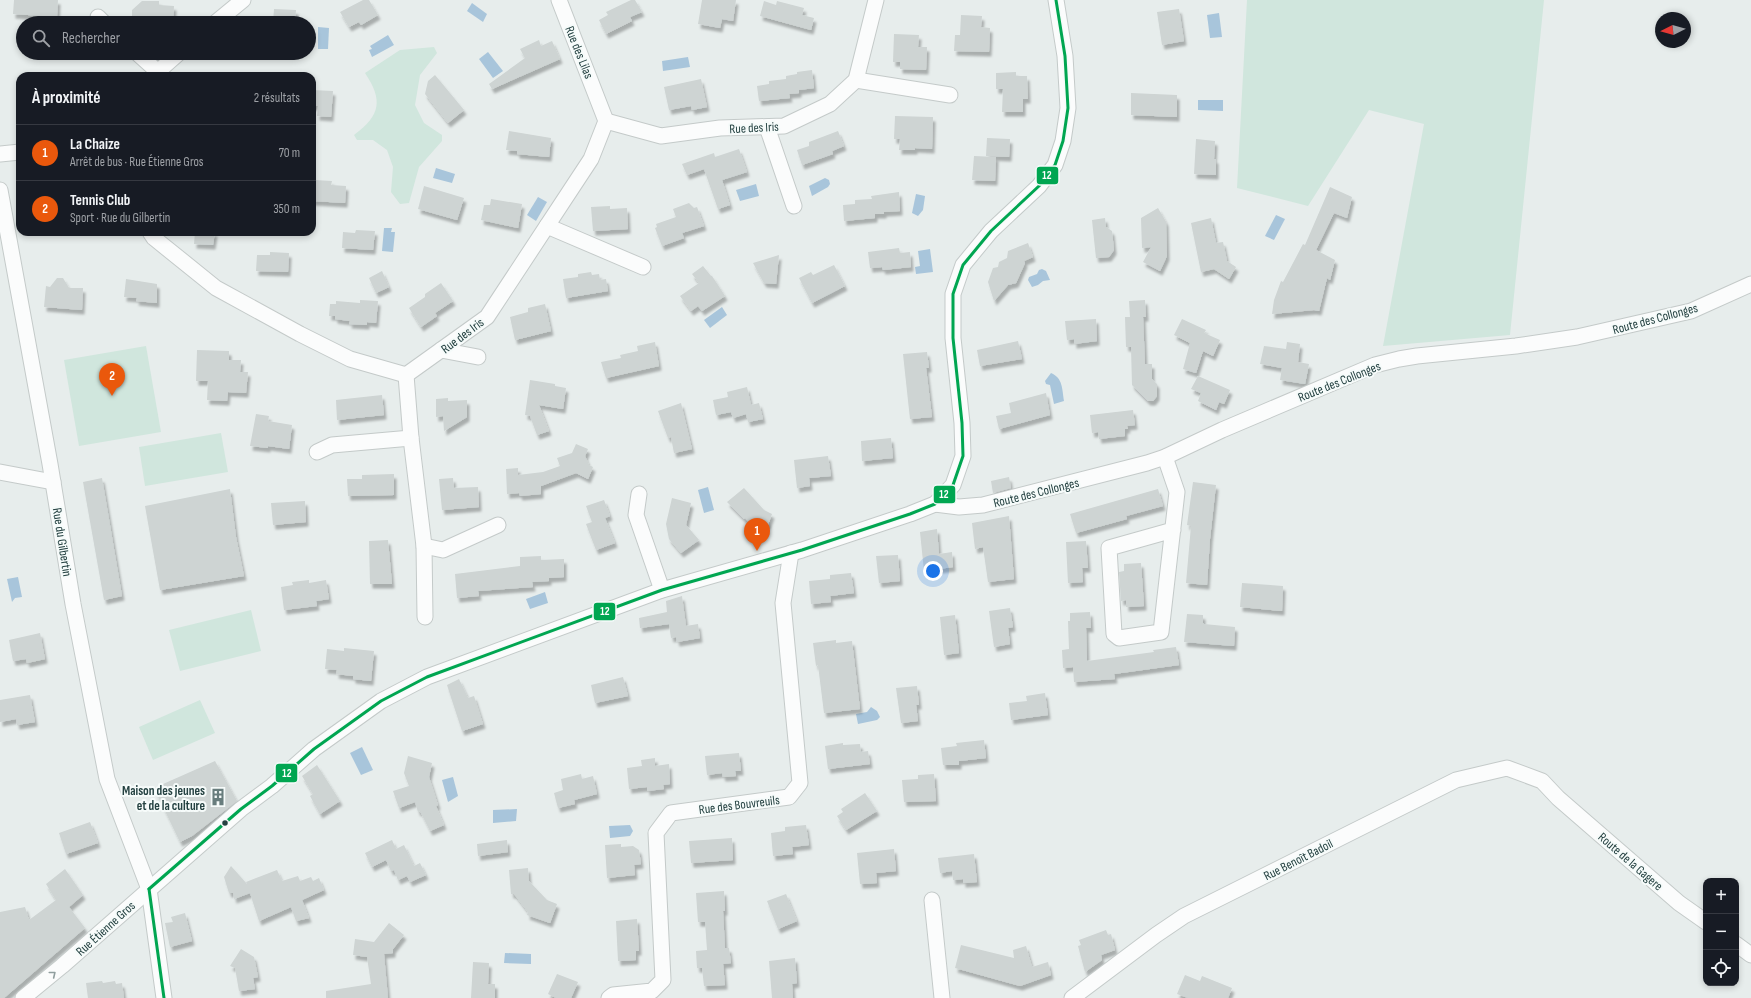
<!DOCTYPE html>
<html lang="fr">
<head>
<meta charset="utf-8">
<style>
	body { margin:0; font-family:"Sofia Sans Condensed",sans-serif; background:#20242c; color:#f1f3f6 }
	.controls { position:absolute; right:12px; bottom:12px; display:grid; overflow:hidden; border-radius:8px; box-shadow:0 2px 6px #0003 }
	.controls button { width:36px; height:36px; display:grid; place-items:center; padding:0; border:0; border-bottom:1px solid #363941; background:#171b24; color:#f1f3f6; font:20px sans-serif }
	.compass { position:absolute; left:1655px; top:12px; width:36px; height:36px; border-radius:50%; background:#171b24; box-shadow:0 2px 6px #0003; rotate:264deg }
	.you { position:absolute; left:933px; top:571px; width:14px; height:14px; margin:-10px; border:3px solid #fff; border-radius:50%; background:#1a73e8; box-shadow:0 0 0 6px #1a73e833 }
	.badge { display:grid; place-items:center; width:26px; height:26px; border-radius:50%; background:#ea580c; color:#fff; font-size:13px; font-weight:700 }
	.pin { position:absolute; translate:-50% -33px; filter:drop-shadow(0 1px 2px #0008) }
	.pin::after { content:''; position:absolute; top:21px; width:14px; height:12px; background:inherit; clip-path:polygon(0 0,100% 0,50% 100%) }
	.list { margin:0; padding:0; list-style:none }
	h2 { display:flex; justify-content:space-between; align-items:center; height:52px; margin:0; padding:0 16px; font-size:17px }
	h2 small { font-size:13px; font-weight:400; color:#9ea1a6 }
	.list li { display:grid; grid-template-columns:26px 1fr auto; gap:12px; align-items:center; box-sizing:border-box; height:56px; padding:0 16px; border-top:1px solid #363941 }
	.list b { display:block; font-size:15px; white-space:nowrap }
	.list p { margin:0; font-size:13px; white-space:nowrap; color:#9ea1a6 }
	.list em { font-size:13px; font-style:normal; color:#9ea1a6 }
	.icon { flex:none; width:22px; height:22px; fill:none; stroke:currentColor; stroke-width:2; stroke-linecap:round; stroke-linejoin:round }
	.map { position:relative; flex:none; width:1751px; height:998px; overflow:hidden }
	.search { position:absolute; background:#171b24; box-shadow:0 2px 6px #0003; left:16px; top:16px; width:300px; height:44px; display:flex; align-items:center; gap:10px; box-sizing:border-box; padding:0 14px; border-radius:22px; color:#9ea1a6; font-size:15px }
	.panel { position:absolute; background:#171b24; box-shadow:0 2px 6px #0003; left:16px; top:72px; width:300px; height:164px; border-radius:12px }
	.map>svg:first-child { display:block }
</style>
</head>
<body>
<div class="map">
<svg width="1751" height="998" viewBox="0 0 1751 998">
	<defs>
		<filter id="shadow"><feDropShadow dx="2.5" dy="4.5" stdDeviation="1" flood-color="#0004"/></filter>
	</defs>
	<rect width="100%" height="100%" fill="#e7edec"/>
	<g fill="#d0e6dd">
		<path d="M1247 0H1544L1510 335 1383 346 1424 124 1369 110 1308 206 1237 188Z"/>
		<path d="M434 47 437 53 420 75 415 105 424 123 442 135V141L419 167 409 203 400 204 391 192 393 167 387 150 373 140H357L354 135C381 115 383 100 365 73L400 50Z"/>
		<path d="M146 346 161 432 79 446 64 360Z"/>
		<path d="M221 433 228 472 145 486 139 447Z"/>
		<path d="M251 610 261 651 180 671 169 630Z"/>
		<path d="M200 700 215 733 153 760 139 727Z"/>
	</g>
	<g fill="#a8c5db">
		<path d="M472 3 487 14 483 22 467 11Z"/>
		<path d="M1219 13 1222 37 1210 38 1207 15Z"/>
		<path d="M318 27 329 28 328 49H318Z"/>
		<path d="M388 35 394 45 372 57 369 50 372 49 370 46Z"/>
		<path d="M488 52 503 71 493 78 479 59Z"/>
		<path d="M688 57 690 67 663 71 662 61Z"/>
		<path d="M1198 100H1223V111L1198 110Z"/>
		<path d="M436 168 455 174 452 183 433 178Z"/>
		<path d="M825 178 829 180 830 184 828 187 812 196 809 186Z"/>
		<path d="M756 184 759 196 740 201 736 190Z"/>
		<path d="M916 194 925 196 923 210 918 216 912 213Z"/>
		<path d="M538 197 547 202 536 221 527 215Z"/>
		<path d="M1276 215 1285 219 1274 240 1265 236Z"/>
		<path d="M384 228H392L391 232H395L393 252 382 251Z"/>
		<path d="M930 249 933 272 916 274 915 267 920 266 918 251Z"/>
		<path d="M1042 269 1046 271 1050 280 1043 281 1038 285 1032 287 1028 280 1029 277 1037 274 1039 270Z"/>
		<path d="M722 307 727 315 710 328 704 320Z"/>
		<path d="M1051 373C1063 378 1062 389 1064 401L1054 404 1050 385 1046 384 1045 381Z"/>
		<path d="M708 487 714 510 704 513 698 490Z"/>
		<path d="M18 577 22 597 15 598 12 602 7 579Z"/>
		<path d="M545 592 548 603 530 609 526 599Z"/>
		<path d="M871 707 877 711 880 717 877 720 858 724 856 714 867 712Z"/>
		<path d="M362 747 373 770 361 775 350 753Z"/>
		<path d="M453 777 458 796 448 802 442 780Z"/>
		<path d="M517 809 516 821 493 823V810Z"/>
		<path d="M630 825 633 831 630 836 610 838 609 826Z"/>
		<path d="M505 953 531 954V964L504 963Z"/>
	</g>
	<g fill="#ced4d3" filter="url(#shadow)">
		<path d="M14 0H58L57 17 13 14Z"/>
		<path d="M363 0H369L378 15 361 25 359 22 349 27 340 12Z"/>
		<path d="M631 0H635L642 12 630 17 632 21 606 34 599 20 608 15 606 12Z"/>
		<path d="M702 0H736L733 21 722 19 720 28 698 24Z"/>
		<path d="M142 1H159V5L174 6 173 23 132 21V10Z"/>
		<path d="M764 1 776 5 777 1 804 8 802 15 814 18 811 30 760 16Z"/>
		<path d="M274 9 296 10 295 23H273Z"/>
		<path d="M1179 9 1184 41 1162 45 1157 12Z"/>
		<path d="M961 15 982 16 981 27 990 28 989 52 954 51 955 35H960Z"/>
		<path d="M894 34 919 35 918 47H927L926 70 900 69V62H893Z"/>
		<path d="M539 40 541 46 552 41 560 59 492 89 489 84 525 58 520 49Z"/>
		<path d="M812 70 814 88 799 90V93L789 94 790 98 759 101 757 86 769 84V81L786 79V76L797 74V72Z"/>
		<path d="M1016 72V76H1027L1028 99H1023V112H1002L1003 89H996V73Z"/>
		<path d="M435 75 464 110 448 123 425 94 428 81Z"/>
		<path d="M701 79 707 107 692 110 691 106 669 110 664 87Z"/>
		<path d="M312 90 333 91 331 117 317 116 318 106H312Z"/>
		<path d="M1131 93 1177 95V117L1131 115Z"/>
		<path d="M895 116 933 117 932 149 915 148V150H899L900 139H894Z"/>
		<path d="M509 131 551 138 549 157 517 154V151L506 150Z"/>
		<path d="M838 131 844 146 832 151 833 154 802 165 797 150 809 146V142Z"/>
		<path d="M987 138 1010 139 1009 157 986 156Z"/>
		<path d="M1196 139 1215 141 1214 159H1216V175L1194 174Z"/>
		<path d="M739 149 747 172 722 180 730 205 718 209 704 169 687 175 682 164 714 153 715 157Z"/>
		<path d="M974 156 996 157 995 181 972 180Z"/>
		<path d="M314 180 332 181 331 185 346 186 345 203 312 201Z"/>
		<path d="M424 186 464 198 457 220 418 209Z"/>
		<path d="M1330 187 1352 197 1347 218 1334 213 1316 250 1335 260 1330 280 1327 278 1319 311 1314 310 1272 314 1274 300 1281 281 1283 282 1303 244 1305 245Z"/>
		<path d="M899 192 900 211 884 212V214H875V218L844 221 843 205 855 204V200L872 199 871 196Z"/>
		<path d="M491 199 522 204 518 228 481 220 484 205H490Z"/>
		<path d="M689 203 694 208 697 207 704 226 682 233 684 238 662 246 655 228 657 227 656 224 676 217 673 209Z"/>
		<path d="M610 206V209L627 208 628 229 593 231 591 207Z"/>
		<path d="M1158 208 1166 222 1167 256 1160 271 1143 262 1151 247 1142 248 1141 218Z"/>
		<path d="M1105 218 1106 227 1112 231 1114 250 1109 257 1096 258 1092 220Z"/>
		<path d="M1211 218 1216 243 1223 242 1227 261 1236 267 1229 279 1214 269 1201 272 1191 223Z"/>
		<path d="M356 230 375 231 373 250 342 248 343 232 355 233Z"/>
		<path d="M195 232H215L213 245 194 244Z"/>
		<path d="M1028 243 1033 257 1024 261 1025 263 1016 283 1008 285 994 301 988 282 993 268 998 267 999 262 1007 258 1008 251Z"/>
		<path d="M899 248 900 253 910 252 911 267 883 270 882 267 870 268 868 252Z"/>
		<path d="M270 252 289 253 288 272 256 271 257 255H270Z"/>
		<path d="M779 255 776 284 764 283 753 263Z"/>
		<path d="M834 265 845 286 812 303 799 278 811 272 813 275Z"/>
		<path d="M703 266 711 276H712L725 296 702 311 698 306 691 311 680 296 699 283 692 274Z"/>
		<path d="M382 271 389 287 376 293 369 278Z"/>
		<path d="M591 272 592 275 599 274 600 280 606 279 608 291 566 298 563 279 578 277V274Z"/>
		<path d="M57 278H63L69 288H83L82 310 44 307 46 286 50 287Z"/>
		<path d="M126 279 157 284V303L136 301 137 298 124 297Z"/>
		<path d="M441 283 453 301 435 313 437 316 421 327 409 308 425 297V294Z"/>
		<path d="M360 300 378 301 376 323 367 322V325L349 324 350 321 335 319V316H329L330 304H336V301L360 303Z"/>
		<path d="M1145 300 1146 317H1143L1145 364H1152V379L1157 384V396L1153 401H1148L1132 385 1131 347H1126L1125 317H1130L1129 301Z"/>
		<path d="M545 304 551 331 515 340 510 317 528 312V308Z"/>
		<path d="M1096 319 1097 341 1074 344V339L1067 340 1065 321Z"/>
		<path d="M1182 319 1206 330 1204 333 1220 340 1213 356 1203 351 1196 373 1183 369 1190 343 1174 335Z"/>
		<path d="M1018 341 1022 359 980 366 977 350Z"/>
		<path d="M655 342 659 366 606 378 601 362 621 358 620 355 638 351 637 346Z"/>
		<path d="M1287 342 1300 344 1298 362 1309 364 1305 384 1280 380 1282 368 1260 364 1264 346 1286 349Z"/>
		<path d="M197 350 229 351V360H241L240 372H248L246 393 228 392 227 401 207 400 208 381H196Z"/>
		<path d="M927 352 929 368H926L932 417 910 419 903 354Z"/>
		<path d="M1198 376 1230 390 1224 404 1219 402 1216 410 1198 401 1201 393 1191 389Z"/>
		<path d="M530 380 555 384V386L566 388 563 409 539 405 549 431 537 435 530 416 525 415Z"/>
		<path d="M747 387 751 405 759 403 763 419 748 422 746 414 733 418 731 412 716 415 713 400 728 397 727 392Z"/>
		<path d="M1046 393 1050 415 999 429 996 416 1011 413 1009 403Z"/>
		<path d="M382 395 384 415 337 420 336 400Z"/>
		<path d="M448 398V401L467 400V417L444 431 443 416 436 417V399Z"/>
		<path d="M681 403 692 449 674 453 671 437 668 438 658 411Z"/>
		<path d="M1133 410 1135 425 1127 426 1128 429H1125V436L1099 439 1098 432 1092 433 1090 415Z"/>
		<path d="M256 414 269 416 268 421 292 425 289 449 268 446V448L250 446Z"/>
		<path d="M891 438 893 458 862 461 861 441Z"/>
		<path d="M576 444 588 449 585 456 589 465 593 467 588 479 576 473 541 486V494L520 496 519 493 507 494 506 469 518 468V475L543 472 560 466 557 458 572 453Z"/>
		<path d="M828 456 831 476 809 478 810 486 797 488 794 460Z"/>
		<path d="M394 474V495L348 496 347 479H362V475Z"/>
		<path d="M1009 477 1011 488 993 493 991 481Z"/>
		<path d="M102 478 122 596 104 600 83 482Z"/>
		<path d="M453 478 454 488 478 487 479 507 442 510 439 479Z"/>
		<path d="M1193 482 1216 485 1210 539 1207 585 1186 583 1191 526 1187 525Z"/>
		<path d="M744 488 764 510 772 514 768 525 754 522 751 525 745 518 744 519 727 502Z"/>
		<path d="M230 489 236 537 244 576 160 590 145 506Z"/>
		<path d="M1158 489 1163 506 1126 516 1127 519 1076 533 1070 514Z"/>
		<path d="M672 498 691 503 686 525 699 540 681 553 669 539 666 524Z"/>
		<path d="M604 500 610 516 605 518 615 543 596 550 586 524 592 522 586 506Z"/>
		<path d="M305 501 306 522 273 525 271 503Z"/>
		<path d="M1009 516 1014 579 988 582 983 547 975 549 972 523Z"/>
		<path d="M937 529 939 554 952 552 953 567 924 571 920 532Z"/>
		<path d="M388 540 392 584H370L369 541Z"/>
		<path d="M1086 541 1088 568H1082L1083 582 1068 583 1066 542Z"/>
		<path d="M898 555 900 581 879 583 876 556Z"/>
		<path d="M541 556V560L564 559V577L549 578V581L532 582 533 587 478 591 479 596 457 598 455 574 520 566V557Z"/>
		<path d="M1141 563 1144 606 1126 607V600L1121 601 1119 572 1124 571V564Z"/>
		<path d="M851 573 854 593 830 596 831 602 811 604 809 581 830 579V575Z"/>
		<path d="M309 580V583L326 580 329 599 316 601 317 606 284 610 281 587 293 585 292 582Z"/>
		<path d="M1242 583 1283 586 1282 611 1240 607Z"/>
		<path d="M682 596 686 626 698 624 700 638 677 642 676 637 671 638 669 624 640 628 639 618 667 612 666 601Z"/>
		<path d="M1010 608 1013 627 1008 628 1010 644 994 647 989 611Z"/>
		<path d="M1090 612 1091 628H1086L1087 661 1154 652 1153 650 1176 647 1179 665 1114 674 1115 679 1074 682 1073 667 1063 668 1062 650 1069 649 1068 621H1070V613Z"/>
		<path d="M1187 614 1203 615V623L1204 624 1235 627 1234 646 1184 642Z"/>
		<path d="M955 615 959 653 944 655 940 617Z"/>
		<path d="M40 633 45 659 27 663 26 659 13 661 9 640Z"/>
		<path d="M836 640V643L852 641 860 709 824 713 818 665 816 666 813 643Z"/>
		<path d="M344 648 374 651 371 681 353 679V676L336 674 337 670 325 669 327 649 344 651Z"/>
		<path d="M623 677 628 696 595 703 591 685Z"/>
		<path d="M459 679 468 698 474 696 483 724 462 731 447 685Z"/>
		<path d="M917 686 919 705H916L918 721 901 723 896 688Z"/>
		<path d="M1045 693 1048 715 1011 720 1009 703 1027 701 1026 696Z"/>
		<path d="M30 695 35 722 17 725 16 719 0 722V700Z"/>
		<path d="M984 740 986 758 959 761V765H943L941 748 957 746 956 743Z"/>
		<path d="M843 743V745L860 744 861 752 868 751 870 764 828 769 825 746Z"/>
		<path d="M739 753 741 771H735L736 776 723 777 722 773 707 775 705 756Z"/>
		<path d="M408 756 432 763 429 777 438 805 436 806 444 825 430 831 420 811 418 812 415 802 399 808 393 791 409 786 404 773Z"/>
		<path d="M655 758V766L669 764 670 784 663 785 664 789 647 791V787L629 789 627 768 642 766 641 760Z"/>
		<path d="M215 761 237 801 192 836 180 842 154 788Z"/>
		<path d="M317 765 340 801 320 814 310 796 313 794 302 776Z"/>
		<path d="M581 774 582 779 593 776 597 794 574 800 575 804 558 808 554 793 563 790 561 779Z"/>
		<path d="M934 774 936 801 904 802 902 780 918 779V775Z"/>
		<path d="M865 793 877 811 846 830 837 816 843 812 841 809Z"/>
		<path d="M90 822 98 843 66 854 59 833Z"/>
		<path d="M806 825 809 845 792 847 793 854 773 856 771 833 785 831V827Z"/>
		<path d="M732 838 733 860 691 863 689 841Z"/>
		<path d="M392 840 396 849 404 845 414 866 420 863 426 875 410 882 407 876 398 880 394 870 391 871 386 860 372 867 365 853Z"/>
		<path d="M507 840 508 852 478 856 477 844Z"/>
		<path d="M621 844V847L633 846 639 850 641 864 634 865 635 875 607 878 605 845Z"/>
		<path d="M894 849 896 871 876 873 877 883 860 884 857 853Z"/>
		<path d="M974 854 977 882 963 883V879L953 880 952 871 940 873 938 858Z"/>
		<path d="M231 866 247 884 246 882 277 870 282 881 298 876 300 881 311 877 313 881 319 878 324 890 302 900 309 918 296 921 291 907 259 921 250 893 234 899 233 893H229L224 877Z"/>
		<path d="M528 868 529 881 547 900 557 904 550 923 527 915 528 912 514 894H511L509 870Z"/>
		<path d="M65 869 83 895 69 907 85 928 4 998H0V912L25 907 29 920 56 900 46 884Z"/>
		<path d="M724 891 725 911H723L725 948H729L731 963 723 964 725 985 704 986 702 968H697L696 951 707 950 705 922H698L696 893Z"/>
		<path d="M786 894 797 921 778 929 767 901Z"/>
		<path d="M185 913 192 941 170 947 165 923 173 922 171 917Z"/>
		<path d="M637 919 639 951H636V960L618 961 616 921Z"/>
		<path d="M389 923 404 935 393 949V953L384 954 388 998H326V991L371 984 367 957 353 955 355 939 374 942Z"/>
		<path d="M1106 930 1108 935 1111 934 1115 950 1101 955 1102 960 1085 972 1078 946 1081 945 1079 940Z"/>
		<path d="M961 945 1014 958 1013 950 1026 946 1032 967 1048 962 1051 975 1020 986 955 968Z"/>
		<path d="M241 949 254 957 258 977 253 978 255 989 239 991 235 968 230 966Z"/>
		<path d="M795 958 797 983 792 984 793 998H772L769 961Z"/>
		<path d="M473 962 489 963 488 984H495V998H471Z"/>
		<path d="M557 974 578 982 571 998H556L548 994Z"/>
		<path d="M1185 975 1200 981 1202 976 1232 988 1228 998H1188L1177 994Z"/>
		<path d="M102 981 103 983 115 981 116 984 122 983 124 998H88L86 983Z"/>
	</g>
	<g fill="none" stroke-linecap="round" stroke-linejoin="round">
		<g stroke="#c4cac9" stroke-width="17">
			<g id="street">
				<path d="M98 17 104 23"/>
				<path d="M215 23 243 0"/>
				<path d="M137 53 157 71"/>
				<path d="M153 76 179 53"/>
				<path d="M856 80 950 95"/>
				<path d="M606 121 661 136 720 128 784 126 830 104 856 80 876 0"/>
				<path d="M767 127 794 206"/>
				<path d="M0 154 20 152"/>
				<path d="M0 190 50 464 73 604 107 779 149 889 164 998"/>
				<path d="M547 226 643 267"/>
				<path d="M150 232 154 238 216 288 300 334 350 359 406 375 487 317 591 159 606 121 559 0"/>
				<path d="M441 350 478 357"/>
				<path d="M406 375 411 438 424 546 425 617"/>
				<path d="M317 452 332 445 411 438"/>
				<path d="M1165 457 1177 492 1161 632 1119 638 1114 634 1109 548 1173 530"/>
				<path d="M0 472 53 482"/>
				<path d="M639 494 636 515 662 590"/>
				<path d="M935 504 959 507 983 505 1147 463 1165 457 1222 430 1375 365 1399 359 1417 356 1516 346 1577 337 1691 311 1751 284"/>
				<path d="M424 546 443 550 498 525"/>
				<path d="M932 900 942 998"/>
				<path d="M1736 944 1751 955"/>
				<path d="M23 998 62 966 241 809 272 786 314 749 381 701 427 677 662 590 802 550 910 514 935 504 953 485 963 456 962 423 953 338V294L963 265 991 231 1039 186 1055 165 1063 141 1068 108 1065 56 1056 0"/>
				<path d="M609 998 613 995 652 991 663 980 656 833 671 813 789 797 800 783 783 603 791 553"/>
				<path d="M1072 998 1156 935 1184 916 1456 780 1507 768 1542 781 1558 798 1679 903 1706 922"/>
			</g>
		</g>
		<use href="#street" stroke="#fbfcfc" stroke-width="15"/>
		<g stroke="#f6fbfa" stroke-width="6">
			<g id="bus-1">
				<path d="M149 889 241 809 272 786 314 749 381 701 427 677 662 590 802 550 910 514 935 504 953 485 963 456 962 423 953 338V294L963 265 991 231 1039 186 1055 165 1063 141 1068 108 1065 56 1056 0"/>
				<path d="M149 889 164 998"/>
			</g>
		</g>
		<use href="#bus-1" stroke="#00a651" stroke-width="3"/>
	</g>
	<defs><path id="oneway-chevron" d="M-2-3.5L2.5 0L-2 3.5" fill="none" stroke-width="1.6" stroke-linecap="round" stroke-linejoin="round"/></defs>
	<use stroke="#909e9e" href="#oneway-chevron" transform="translate(53 974) rotate(-39)"/>
	<defs>
		<g id="building-bare" transform="scale(1.38)"><path d="M-4-6H4V6H1V3H-1V6H-4ZM-2.5-4.3h1.7v1.8h-1.7ZM.8-4.3h1.7v1.8H.8ZM-2.5-1h1.7V.8h-1.7ZM.8-1h1.7V.8H.8Z" fill="#687d7d" stroke="#f6fbfa" stroke-width="2.5" paint-order="stroke"/></g>
	</defs>
	<g fill-rule="evenodd">
		<use href="#building-bare" x="218" y="797"/>
	</g>
	<circle fill="#244141" stroke="#f6fbfa" stroke-width="1.5" cx="225" cy="823" r="3.5"/>
	<g text-anchor="middle" stroke-width="4" stroke-linejoin="round" paint-order="stroke">
		<g font-size="13" fill="#244141" stroke="#f6fbfa">
			<text transform="translate(580 52) rotate(68)" y="5">Rue des Lilas</text>
			<text transform="translate(754 127) rotate(-3)" y="5">Rue des Iris</text>
			<text transform="translate(1655 318) rotate(-15)" y="5">Route des Collonges</text>
			<text transform="translate(462 335) rotate(-37)" y="5">Rue des Iris</text>
			<text transform="translate(1339 381) rotate(-22)" y="5">Route des Collonges</text>
			<text transform="translate(1036 492) rotate(-14)" y="5">Route des Collonges</text>
			<text transform="translate(63 542) rotate(81)" y="5">Rue du Gilbertin</text>
			<text transform="translate(739 804) rotate(-7)" y="5">Rue des Bouvreuils</text>
			<text transform="translate(1298 859) rotate(-27)" y="5">Rue Benoît Badoil</text>
			<text transform="translate(1631 861) rotate(41)" y="5">Route de la Gagere</text>
			<text transform="translate(105 928) rotate(-42)" y="5">Rue Étienne Gros</text>
		</g>
		<g font-size="13" font-weight="bold" fill="#244141" stroke="#f6fbfa" text-anchor="end">
			<text x="205" y="795">Maison des jeunes<tspan x="205" dy="15">et de la culture</tspan></text>
		</g>
	</g>
	<g stroke="#f6fbfa" stroke-width="1.5">
		<rect x="1036" y="166" width="23" height="19" rx="4" fill="#00a651"/>
		<rect x="933" y="485" width="23" height="19" rx="4" fill="#00a651"/>
		<rect x="593" y="602" width="23" height="19" rx="4" fill="#00a651"/>
		<rect x="275" y="763" width="23" height="20" rx="4" fill="#00a651"/>
	</g>
	<g font-size="11" text-anchor="middle" font-weight="bold" fill="#fff">
		<text x="1047" y="179">12</text>
		<text x="944" y="498">12</text>
		<text x="605" y="615">12</text>
		<text x="287" y="777">12</text>
	</g>
</svg>
<div class="controls">
<button>+</button>
<button>−</button>
<button><svg class="icon" aria-label="locate" viewBox="0 0 24 24"><circle cx="12" cy="12" r="6"/><path d="M12 2v4M12 18v4M2 12h4M18 12h4"/></svg></button>
</div>
<svg class="compass" viewBox="-18 -18 36 36"><path d="M0-13l5 13h-10z" fill="#e53935"/><path d="M0 13l5-13h-10z" fill="#9ea1a6"/></svg>
<div class="you"></div>
<div class="pin badge" style="left:757px;top:551px">1</div>
<div class="pin badge" style="left:112px;top:396px">2</div>
<div class="search"><svg class="icon" aria-label="search" viewBox="0 0 24 24"><circle cx="10" cy="10" r="6"/><path d="M15 15l6 6"/></svg>Rechercher</div>
<section class="panel">
<h2>À proximité<small>2 résultats</small></h2>
<ul class="list">
<li><span class="badge">1</span><div><b>La Chaize</b><p>Arrêt de bus · Rue Étienne Gros</p></div><em>70 m</em></li>
<li><span class="badge">2</span><div><b>Tennis Club</b><p>Sport · Rue du Gilbertin</p></div><em>350 m</em></li>
</ul>
</section>
</div>
</body>
</html>
